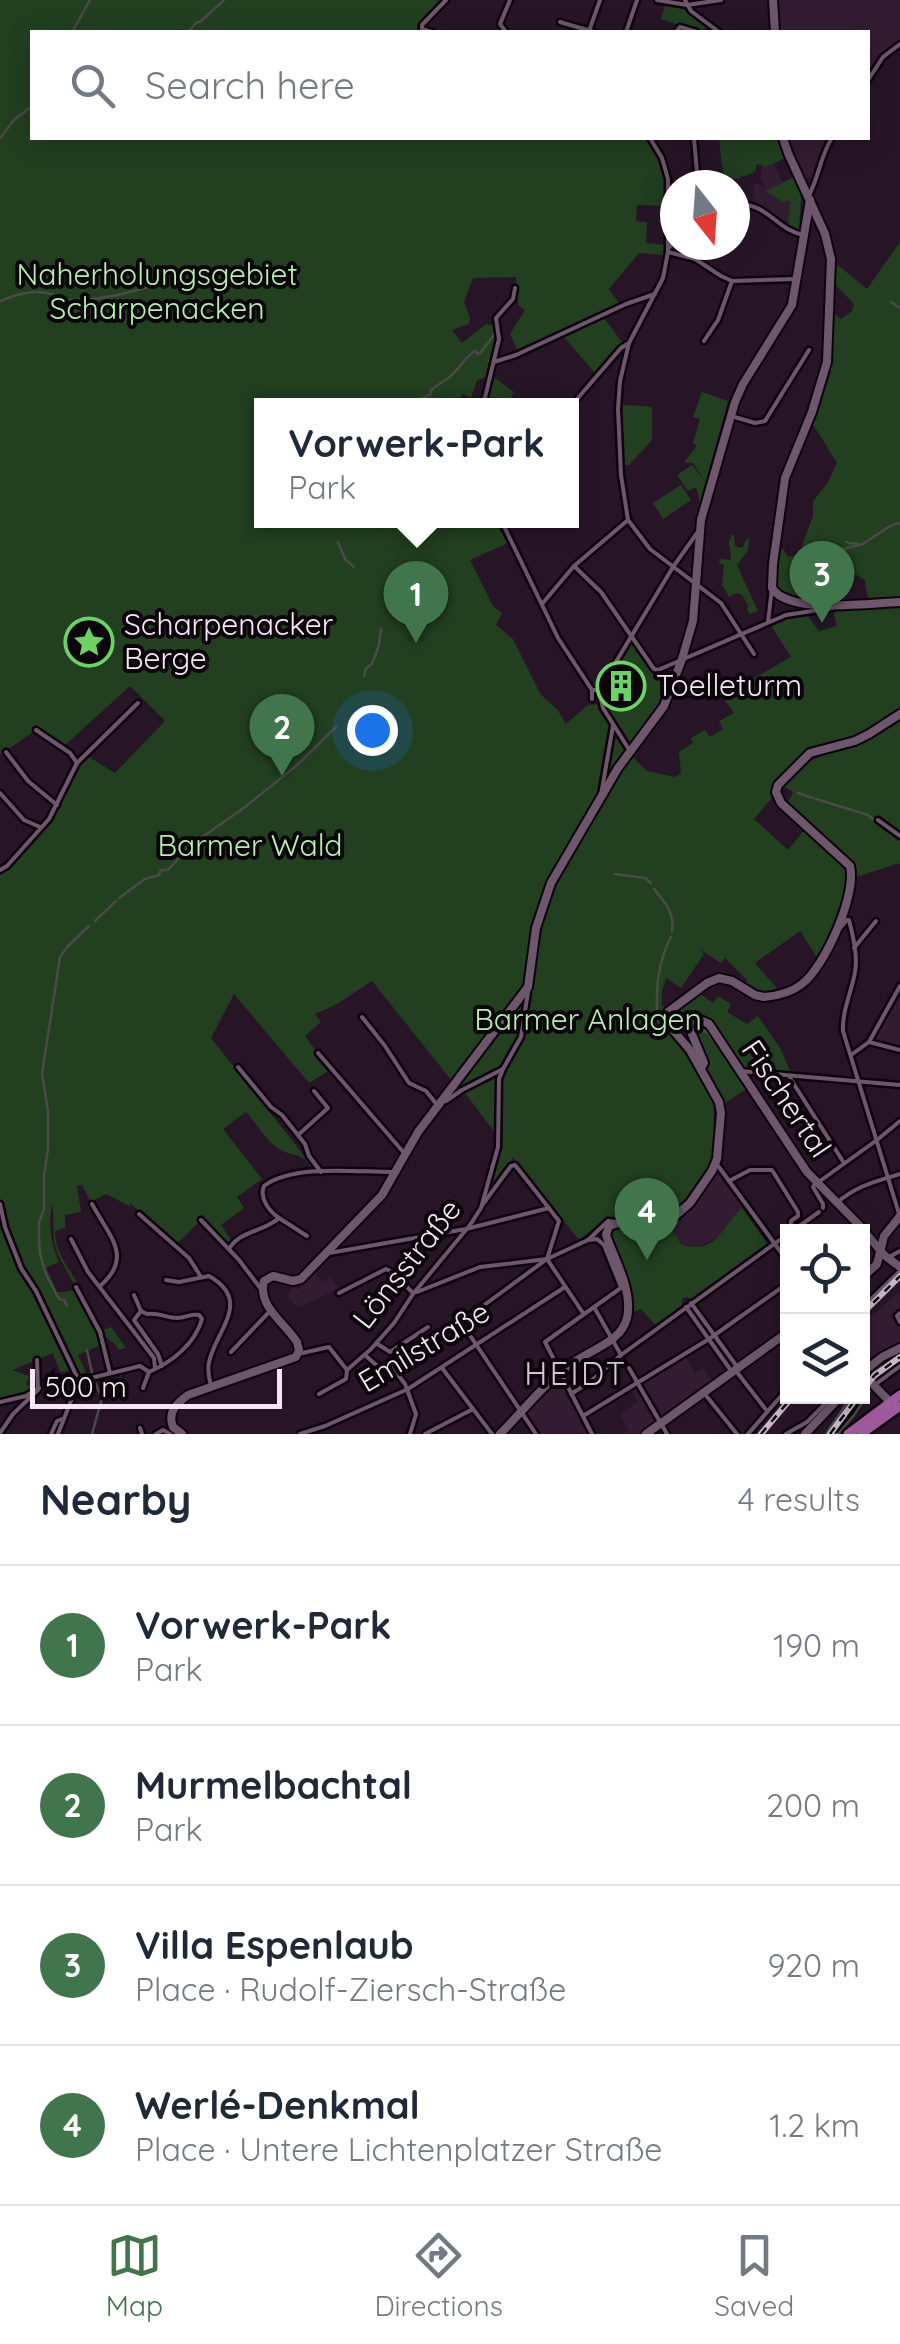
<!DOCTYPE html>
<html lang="en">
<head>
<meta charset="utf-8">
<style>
	body { margin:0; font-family:Quicksand,sans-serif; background:#f6f6f7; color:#1f2937 }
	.controls { position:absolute; right:30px; bottom:30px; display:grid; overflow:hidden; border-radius:0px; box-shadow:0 5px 25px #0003 }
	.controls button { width:90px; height:90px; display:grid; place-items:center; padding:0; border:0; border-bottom:2px solid #e0e1e3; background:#fff; color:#1f2937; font:50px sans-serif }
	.compass { position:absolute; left:660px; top:170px; width:90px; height:90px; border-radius:50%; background:#fff; box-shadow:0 5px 25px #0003; rotate:163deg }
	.scale { position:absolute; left:30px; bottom:25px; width:252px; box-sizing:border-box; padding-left:10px; border:5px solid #f5e7f4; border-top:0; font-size:28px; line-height:35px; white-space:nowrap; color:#f5e7f4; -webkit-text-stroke:8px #0b050b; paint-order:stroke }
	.you { position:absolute; left:372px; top:730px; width:35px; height:35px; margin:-25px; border:8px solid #fff; border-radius:50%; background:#1a73e8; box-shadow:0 0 0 15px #1a73e833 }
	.badge { display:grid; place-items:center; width:65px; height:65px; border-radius:50%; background:#41754b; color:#fff; font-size:32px; font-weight:700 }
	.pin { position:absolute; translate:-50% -82px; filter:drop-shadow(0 2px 5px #0008) }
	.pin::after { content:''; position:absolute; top:52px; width:35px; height:30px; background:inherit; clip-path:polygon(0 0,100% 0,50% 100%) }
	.popup { position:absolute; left:254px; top:398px; width:325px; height:130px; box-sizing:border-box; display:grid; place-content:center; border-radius:0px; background:#fff; filter:drop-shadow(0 2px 8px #0005); font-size:32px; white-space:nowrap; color:#747a83 }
	.popup b { font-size:38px; color:#1f2937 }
	.popup::after { content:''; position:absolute; left:50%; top:100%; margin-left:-20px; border:20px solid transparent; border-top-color:#fff }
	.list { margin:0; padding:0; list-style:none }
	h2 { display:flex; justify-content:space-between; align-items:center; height:130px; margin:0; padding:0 40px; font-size:42px }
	h2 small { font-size:32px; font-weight:400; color:#747a83 }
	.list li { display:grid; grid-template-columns:65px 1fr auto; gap:30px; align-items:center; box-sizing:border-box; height:160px; padding:0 40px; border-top:2px solid #e0e1e3 }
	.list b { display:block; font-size:38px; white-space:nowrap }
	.list p { margin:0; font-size:32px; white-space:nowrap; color:#747a83 }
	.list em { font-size:32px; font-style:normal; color:#747a83 }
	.icon { flex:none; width:55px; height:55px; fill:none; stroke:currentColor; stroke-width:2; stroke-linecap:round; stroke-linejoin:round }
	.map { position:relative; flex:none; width:900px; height:1434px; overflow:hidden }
	.search { position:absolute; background:#fff; box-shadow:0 5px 25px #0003; left:30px; right:30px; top:30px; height:110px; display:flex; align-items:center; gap:25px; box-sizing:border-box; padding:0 35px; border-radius:0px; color:#747a83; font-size:38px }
	.sheet { height:770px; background:#fff }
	nav { display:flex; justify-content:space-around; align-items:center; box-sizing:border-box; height:140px; border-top:2px solid #e0e1e3; background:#fff; font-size:28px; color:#747a83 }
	nav a { display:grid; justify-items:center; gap:5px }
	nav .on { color:#41754b }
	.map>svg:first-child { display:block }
</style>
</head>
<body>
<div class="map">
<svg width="900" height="1434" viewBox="0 0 900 1434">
	<rect width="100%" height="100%" fill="#271527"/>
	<g fill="#331c32">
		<path d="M777 0H900V40L884 53 868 75V32H779Z"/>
		<path d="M787 138H828L821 151 812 176 807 178 803 176Z"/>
		<path d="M774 164 783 183 768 190 790 202 788 225 753 202 754 182 765 188 760 179 762 166 766 167Z"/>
		<path d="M900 990V1048L878 1044 874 1037Z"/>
		<path d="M716 1171 743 1209 723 1233 708 1243 696 1247 682 1244 668 1226 685 1214 694 1204Z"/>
		<path d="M315 1272 323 1282 331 1276 338 1289 298 1308 287 1295 293 1287 299 1289Z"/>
		<path d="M900 1291V1310L895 1315 900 1325V1344L863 1367 862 1325Z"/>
		<path d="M686 1357 695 1373 703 1368 713 1382 661 1418 641 1385Z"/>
		<path d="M559 1380H560L589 1434H540L526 1413Z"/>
		<path d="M637 1387 657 1422 640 1434H624L629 1430 620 1415 638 1402 631 1390Z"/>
	</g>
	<g fill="#223f20">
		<path d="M0 0H441L417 29 418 32H32V138H647C663 159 667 179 667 206L637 205 636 221 647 222 646 243 665 245 664 255 639 253 609 289 620 305 601 314 622 342 596 374 562 335 519 354 510 334 525 310 518 305 516 277 473 278 464 302 470 318 469 324 452 330 462 343 485 325 495 324 498 334 492 376 514 392 507 405H485L491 376 477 380 471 398 463 394 456 405 261 406V520L494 521 508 543 470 560 493 606 502 613 496 625 513 639 541 695 557 709 566 724 588 705 604 704V687L632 641 654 674 677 665 665 700 631 755 647 771 675 777 681 773 679 752 693 743 691 738 705 730 710 737 723 729 719 721 734 713 722 696 791 657 770 624 790 617 808 616 819 631 837 626 833 611 842 608 900 604V834L888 826 890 822H881L900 838V863L856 877 853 863 787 804 793 792 785 787 779 793C793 762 822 756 851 746L808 751 772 784 771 799 754 819 788 850 805 829 847 866C848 905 836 925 818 959L800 931 755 963 780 992 762 995 744 985 747 980 725 958 721 963 699 949 704 954 681 988 666 978 662 991V1006L673 1012 699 993 713 1003 718 996 731 1004 727 1012 747 1024 758 1016 780 1048 791 1073 735 1068 748 1088 714 1110C713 1121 715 1132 716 1143 718 1172 685 1206 664 1222L674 1232 681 1244C717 1257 723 1224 742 1208L768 1245 692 1300 687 1297 682 1299V1307L656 1326 641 1309 631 1313V1302L603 1221 579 1240 513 1158 490 1192 487 1191 501 1150 502 1137 496 1134 462 1089 451 1094 456 1086 372 981 337 1004 315 1014 321 1022 305 1036 330 1070 309 1083 234 994 211 1038 306 1158 310 1159 318 1170H313C301 1150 294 1158 279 1149 267 1141 256 1123 246 1112L223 1129 262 1179 237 1197 244 1208 221 1225 232 1242 229 1245 224 1243 225 1239 215 1229 213 1231 210 1228V1226L203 1218 176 1245 131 1204 129 1205 133 1208 106 1194 91 1202 82 1185 77 1186 81 1212 65 1215V1228L55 1231C55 1255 72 1272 83 1292 90 1304 96 1317 103 1330L111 1327 126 1348 118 1350 116 1345 102 1334 58 1255 54 1241 53 1204C47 1222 51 1244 59 1262L46 1268 57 1292H66L76 1289 98 1333 101 1345 78 1355 87 1375 79 1377 70 1359 67 1361 71 1370 60 1372 53 1353 13 1370 29 1376 26 1384 33 1390 24 1395 0 1401V874L12 864 38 832 47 825 78 763 86 755 115 773 165 721 130 686 63 747 36 730 0 755Z"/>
		<path d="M665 6 687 9 708 26 700 32 661 19Z"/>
		<path d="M719 138H779L785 158 766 167 757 164 755 172 733 180V183L724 184Z"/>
		<path d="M794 177 801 196 799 230H794L788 225 790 202 786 200 784 203 766 191Z"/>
		<path d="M900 242V598L868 599 865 580 840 565 824 581 805 585 815 602 790 599 776 587 779 549H783L788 557 799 554 813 516V501L827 484 837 463 813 424 830 375 834 314 841 319 852 311 854 304 834 283V262L867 289Z"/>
		<path d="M702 392 728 401 700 503 696 487 688 491 677 475 692 465 705 481 693 463 684 462 697 446 693 443 700 419 693 417Z"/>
		<path d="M621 405 647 406 652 408V440L629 465H623Z"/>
		<path d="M681 485 691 500 663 519 653 503Z"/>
		<path d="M732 535H734L735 546 742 548 749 536 748 550 737 565 758 611 750 614 747 610 748 605 742 595 736 593 729 597 722 585 724 565 719 563 720 559 731 560 729 541Z"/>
	</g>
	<path fill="#000800" stroke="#4a4b49" stroke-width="2.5" d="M900 1352V1361L881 1374 854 1415 838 1434H826L851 1397 862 1396 863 1381 886 1360Z"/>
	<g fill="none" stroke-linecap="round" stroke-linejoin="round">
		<g stroke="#4a4b49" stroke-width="2.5">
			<path d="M72 32 90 0"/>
			<path d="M184 32 190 30 196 23 201 21 224 0"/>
			<path d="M0 138 14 120 32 106"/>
			<path d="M0 301C17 294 36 288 55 295 68 301 55 300 69 300 96 301 123 294 149 287"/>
			<path d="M891 302 900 308"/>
			<path d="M447 379C459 371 464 357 475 351L478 354 481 352 494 335 495 330"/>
			<path d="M407 406 431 394V390L445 380"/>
			<path d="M338 542 345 559 354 567"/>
			<path d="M846 542H847"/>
			<path d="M849 543 859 544"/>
			<path d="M828 553 863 544 890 526 900 523"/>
			<path d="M364 676 366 668 372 664 379 645 381 629"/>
			<path d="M798 793 813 798"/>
			<path d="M816 799 868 815 874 820"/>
			<path d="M615 874 645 878 651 883"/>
			<path d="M654 889C665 902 675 913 672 932"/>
			<path d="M119 898 145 879 159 875 161 870H168L191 845 245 807 296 766 336 727"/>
			<path d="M95 921 116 901"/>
			<path d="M657 1014C656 986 658 962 671 937"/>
			<path d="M678 1016 686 1021"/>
			<path d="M694 1025 708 1033 723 1052"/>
			<path d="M67 1306 64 1300 59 1299 46 1274 40 1254 39 1240V1223L44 1209V1177L48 1148V1111L42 1074 60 957 68 946 89 926"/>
			<path d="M87 1350 92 1373"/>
			<path d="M92 1434 102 1398 94 1380"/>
		</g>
		<g stroke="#0f020f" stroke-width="9">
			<g id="street">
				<path d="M657 0 687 5 721 0"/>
				<path d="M685 0 691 11 719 32"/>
				<path d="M560 22 594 32"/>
				<path d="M589 31 600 0"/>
				<path d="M432 32 422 29V25L446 0"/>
				<path d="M506 32 500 24 510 0"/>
				<path d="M626 32 637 0"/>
				<path d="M676 32 680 27 697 32"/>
				<path d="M868 80 883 57 900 44"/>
				<path d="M694 138 698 185"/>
				<path d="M808 197C819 178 820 156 832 138"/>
				<path d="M735 204C768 202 777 231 804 235"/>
				<path d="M670 247 675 230"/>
				<path d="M668 252 695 259 721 276 732 281 796 279"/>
				<path d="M704 341 718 320 732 281"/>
				<path d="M629 343 620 381 618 409 621 475 628 520 650 549 721 603 754 654"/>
				<path d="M494 362 516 355 626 304 655 294"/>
				<path d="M483 406 499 339 496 318 513 299 515 288"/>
				<path d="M571 406 621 348 629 343 663 278 668 252V179L662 158 650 138"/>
				<path d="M731 416 755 423 765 421 809 350"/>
				<path d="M501 520 558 638 592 690"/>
				<path d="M574 566 601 592 654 669 658 670 786 615 832 608"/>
				<path d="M542 604 574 566 628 520"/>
				<path d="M768 622 772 588"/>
				<path d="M599 690 603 708 630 751"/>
				<path d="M669 694 722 693 737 685"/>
				<path d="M592 699V690H599L673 567 697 533"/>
				<path d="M36 730 70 753 77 763"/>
				<path d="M6 752 28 781 57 805"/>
				<path d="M0 793 24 820 40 827"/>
				<path d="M601 795 613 726"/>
				<path d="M878 820 900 836"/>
				<path d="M0 870 7 866 49 819 77 763 138 703"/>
				<path d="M840 928 847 920H849C853 936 858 956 855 972 852 991 842 1010 843 1031L900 1217"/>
				<path d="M854 948 876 921"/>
				<path d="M362 1017 385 1046 409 1083 426 1091 438 1106"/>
				<path d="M869 1042 900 986"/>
				<path d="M318 1053 405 1154"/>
				<path d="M851 1055 869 1042 900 1050"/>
				<path d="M238 1067 271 1107 282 1115 305 1144 309 1156 321 1172"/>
				<path d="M740 1071 900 1085"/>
				<path d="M790 1078 844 1163"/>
				<path d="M446 1101 462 1090 503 1069"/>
				<path d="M298 1135 328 1108 314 1091"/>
				<path d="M716 1163 788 1262"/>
				<path d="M729 1181 750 1170H772L798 1212V1216L791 1221 790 1232"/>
				<path d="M820 1181 877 1140 900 1121"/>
				<path d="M816 1182 813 1187 823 1204V1208"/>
				<path d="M837 1203C855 1186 877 1181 900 1174"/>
				<path d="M0 1204 5 1227 21 1268 36 1291 79 1381"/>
				<path d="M92 1204C109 1236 134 1257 100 1286"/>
				<path d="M483 1204 511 1166 515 1165 559 1221 547 1259"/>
				<path d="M139 1214 189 1258 201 1277"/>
				<path d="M279 1218 307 1236"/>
				<path d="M201 1220 239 1260 261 1289"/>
				<path d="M791 1232 819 1212"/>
				<path d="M71 1239 88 1272 154 1358 155 1368"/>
				<path d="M588 1240 597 1239 604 1245 621 1287"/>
				<path d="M229 1249C240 1230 264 1232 279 1218 269 1211 259 1198 264 1186 293 1164 356 1172 391 1172"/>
				<path d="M329 1253 466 1229 549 1208"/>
				<path d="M891 1256 900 1251"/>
				<path d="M547 1259 583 1313"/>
				<path d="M166 1280 179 1282 209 1276C253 1301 216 1330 209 1362 207 1370 209 1378 211 1386"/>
				<path d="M76 1287 100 1332 110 1373"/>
				<path d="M417 1292 480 1267 547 1259"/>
				<path d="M339 1293 386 1269 392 1272 413 1293"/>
				<path d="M134 1295 141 1311"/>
				<path d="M691 1303 738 1368"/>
				<path d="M594 1307 621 1355"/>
				<path d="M686 1307 732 1372"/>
				<path d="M862 1308 900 1271"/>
				<path d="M900 1313 897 1316 900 1322"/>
				<path d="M461 1322 536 1434"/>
				<path d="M376 1343 390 1352 428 1327"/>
				<path d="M231 1352 271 1310"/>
				<path d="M298 1354 329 1347 347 1370"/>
				<path d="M365 1355 375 1364 396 1372 405 1384 416 1414 410 1434"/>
				<path d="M442 1368 492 1434"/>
				<path d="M629 1368 667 1434"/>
				<path d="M391 1370 394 1364 442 1332 461 1322 547 1259 588 1240 608 1221 617 1222"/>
				<path d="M736 1371 767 1411"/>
				<path d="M79 1381 140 1366 149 1372"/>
				<path d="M876 1384 900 1366"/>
				<path d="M143 1388 149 1372C172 1362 195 1344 202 1319L199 1315C189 1313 187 1318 177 1318 167 1318 158 1312 147 1314L141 1311 134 1320 158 1354 162 1366"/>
				<path d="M704 1393 737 1434"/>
				<path d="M319 1394 346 1379 347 1370 371 1349 394 1323 413 1294 470 1225 481 1208 498 1147 499 1079 503 1069 521 1037 528 992"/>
				<path d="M571 1394 591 1381 621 1355 788 1234"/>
				<path d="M0 1402 26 1396 39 1388"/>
				<path d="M583 1416 709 1339 788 1283"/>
				<path d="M140 1428 142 1434"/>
				<path d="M0 1433 13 1414 38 1390 37 1360"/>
				<path d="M51 1434 57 1421 62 1419"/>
				<path d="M58 1434 78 1383"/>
				<path d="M156 1434 163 1430 170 1434"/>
				<path d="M300 1434 325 1426 408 1389 565 1287"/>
				<path d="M425 1434 473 1409"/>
				<path d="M592 1434 545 1342 625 1285"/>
				<path d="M748 1434 788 1388"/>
				<path d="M786 1434 807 1422 833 1396"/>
			</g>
		</g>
		<g stroke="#0f020f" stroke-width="12">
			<g id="secondary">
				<path d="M773 0 775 32"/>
				<path d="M783 138 788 153 825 234 831 259 827 362 812 412 785 478 773 564 772 588C789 615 869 603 900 602"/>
				<path d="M701 1068 704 1063 689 1027 690 1022 698 1019 709 1024 807 1172 860 1226 884 1255 900 1267"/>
				<path d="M862 1278 877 1264 884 1236 900 1216"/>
				<path d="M862 1373 894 1406"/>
				<path d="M862 1373 882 1357 900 1348"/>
				<path d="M182 1434 173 1427C167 1412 177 1403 188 1395L296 1357 299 1350 297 1342C285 1323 257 1306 264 1281L273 1276 293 1281 301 1279 382 1195 418 1132 528 987 536 928 551 883 618 768 664 706 682 659 693 621 701 520 735 402 743 384 792 305 810 200"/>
				<path d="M500 1434C524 1410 546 1381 574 1362 592 1349 621 1342 627 1318 633 1290 615 1261 606 1235L609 1226 619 1223 654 1226 674 1217 690 1203 712 1171 717 1159 721 1113 719 1102 690 1050 667 1023 668 1012 707 983 719 978 732 981 755 995 764 997C776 996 792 992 802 984 825 966 857 895 850 866L781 803 776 792 778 785 810 753 855 741 869 734 900 714"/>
				<path d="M646 1434 788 1332"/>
				<path d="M805 1434 841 1396"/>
			</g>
		</g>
		<g stroke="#0f020f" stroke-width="14">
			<g id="primary">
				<path d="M848 1434 900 1395"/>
				<path d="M861 1434 900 1406"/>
			</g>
		</g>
		<use href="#street" stroke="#6e576c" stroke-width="4"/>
		<use href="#secondary" stroke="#6e576c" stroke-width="8"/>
		<use href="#primary" stroke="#a05b9e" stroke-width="9"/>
		<g stroke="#c8b9c7" stroke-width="6">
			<g id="rail">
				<path d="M862 1314 900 1276"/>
				<path d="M862 1390 875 1375 900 1357"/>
				<path d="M761 1434 793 1396"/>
				<path d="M830 1434 858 1396"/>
			</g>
		</g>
		<use href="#rail" stroke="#0b050b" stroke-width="2.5" stroke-dasharray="8" stroke-linecap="butt"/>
	</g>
	<defs>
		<g id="sight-ring" transform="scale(2.5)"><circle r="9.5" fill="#0b050b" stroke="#6ad363" stroke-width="1.5"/><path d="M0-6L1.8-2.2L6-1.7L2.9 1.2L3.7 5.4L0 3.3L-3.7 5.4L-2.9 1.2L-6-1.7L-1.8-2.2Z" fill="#6ad363"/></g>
		<g id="building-ring" transform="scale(2.5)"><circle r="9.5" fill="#0b050b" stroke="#6ad363" stroke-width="1.5"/><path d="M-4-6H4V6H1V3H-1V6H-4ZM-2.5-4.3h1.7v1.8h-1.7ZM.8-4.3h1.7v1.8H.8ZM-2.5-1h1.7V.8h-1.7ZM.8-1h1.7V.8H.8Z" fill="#6ad363"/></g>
	</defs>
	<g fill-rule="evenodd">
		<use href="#sight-ring" x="89" y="642"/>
		<use href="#building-ring" x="621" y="686"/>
	</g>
	<g text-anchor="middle" stroke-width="8" stroke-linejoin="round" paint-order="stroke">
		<g font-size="30" fill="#b3efad" stroke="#0b050b">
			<text x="157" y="285">Naherholungsgebiet<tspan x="157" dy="34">Scharpenacken</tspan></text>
			<text x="250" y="856">Barmer Wald</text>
			<text x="588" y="1030">Barmer Anlagen</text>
		</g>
		<g font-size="30" fill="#f5e7f4" stroke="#0b050b" text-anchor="start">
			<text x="124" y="635">Scharpenacker<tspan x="124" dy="34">Berge</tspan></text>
			<text x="656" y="696">Toelleturm</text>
		</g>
		<g font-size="30" fill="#f5e7f4" stroke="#0b050b">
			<text transform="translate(786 1099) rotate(56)" y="10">Fischertal</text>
			<text transform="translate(407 1264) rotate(-52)" y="10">Lönsstraße</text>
			<text transform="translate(424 1347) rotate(-31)" y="10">Emilstraße</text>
		</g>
		<g font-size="32" letter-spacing="2.5" fill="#dac0d8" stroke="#0b050b">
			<text x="576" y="1385">HEIDT</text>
		</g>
	</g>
</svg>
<div class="controls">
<button><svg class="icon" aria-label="locate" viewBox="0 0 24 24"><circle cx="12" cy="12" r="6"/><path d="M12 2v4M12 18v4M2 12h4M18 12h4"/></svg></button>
<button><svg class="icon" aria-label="layers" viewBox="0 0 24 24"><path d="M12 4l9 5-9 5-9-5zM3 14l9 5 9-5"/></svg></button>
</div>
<svg class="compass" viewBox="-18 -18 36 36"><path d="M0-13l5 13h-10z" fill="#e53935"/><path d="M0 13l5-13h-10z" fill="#747a83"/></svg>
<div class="scale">500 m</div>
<div class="you"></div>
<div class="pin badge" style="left:416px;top:643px">1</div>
<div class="popup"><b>Vorwerk-Park</b>Park</div>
<div class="pin badge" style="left:282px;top:776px">2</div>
<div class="pin badge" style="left:822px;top:623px">3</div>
<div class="pin badge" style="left:647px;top:1260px">4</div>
<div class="search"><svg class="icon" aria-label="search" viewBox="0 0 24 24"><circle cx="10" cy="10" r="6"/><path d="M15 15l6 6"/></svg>Search here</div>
</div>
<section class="sheet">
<h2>Nearby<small>4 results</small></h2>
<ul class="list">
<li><span class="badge">1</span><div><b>Vorwerk-Park</b><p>Park</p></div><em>190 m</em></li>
<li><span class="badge">2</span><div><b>Murmelbachtal</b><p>Park</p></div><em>200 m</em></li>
<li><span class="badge">3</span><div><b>Villa Espenlaub</b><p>Place · Rudolf-Ziersch-Straße</p></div><em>920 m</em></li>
<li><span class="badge">4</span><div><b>Werlé-Denkmal</b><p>Place · Untere Lichtenplatzer Straße</p></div><em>1.2 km</em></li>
</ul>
</section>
<nav>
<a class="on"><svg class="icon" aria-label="map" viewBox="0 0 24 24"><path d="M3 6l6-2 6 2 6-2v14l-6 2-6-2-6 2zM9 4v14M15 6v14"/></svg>Map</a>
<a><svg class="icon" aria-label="directions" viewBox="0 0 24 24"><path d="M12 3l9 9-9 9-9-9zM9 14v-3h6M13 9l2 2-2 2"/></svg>Directions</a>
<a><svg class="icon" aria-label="saved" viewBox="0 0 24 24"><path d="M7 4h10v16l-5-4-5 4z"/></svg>Saved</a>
</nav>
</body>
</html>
